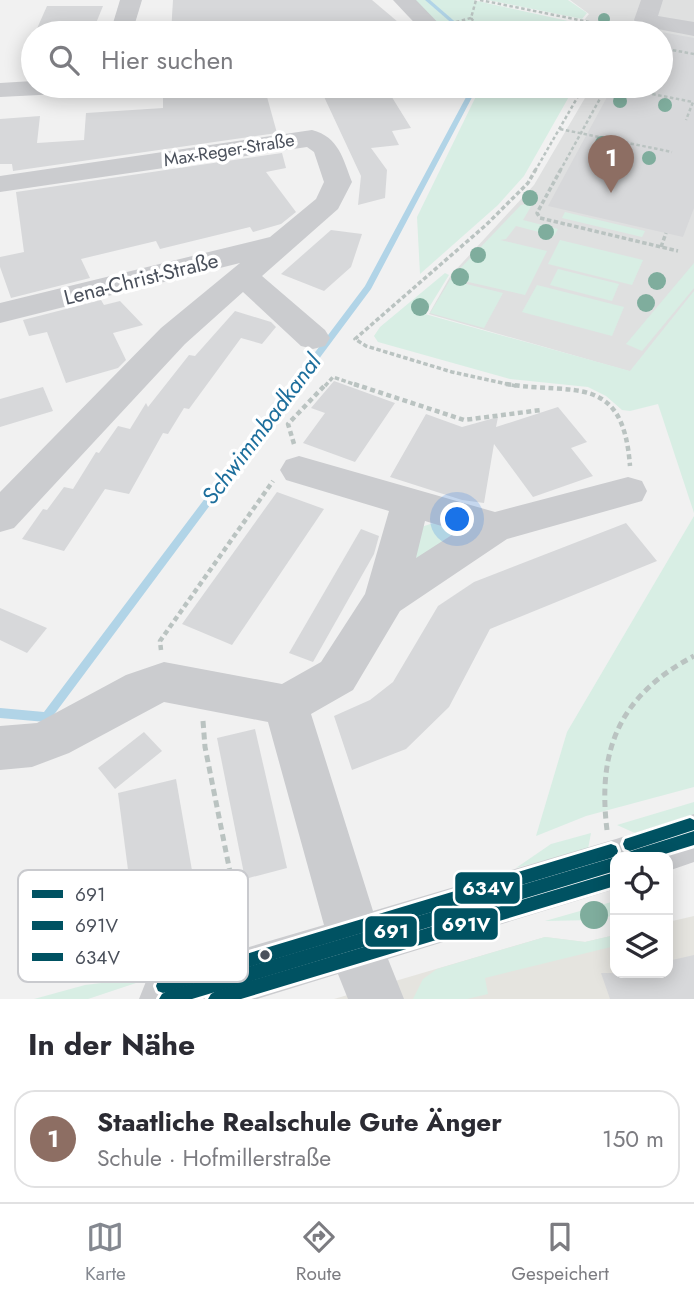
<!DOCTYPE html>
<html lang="de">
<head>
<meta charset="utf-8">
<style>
	body { margin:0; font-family:Jost,sans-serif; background:#f2f2f3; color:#2b2b33 }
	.controls { position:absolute; right:21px; bottom:21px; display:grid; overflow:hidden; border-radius:14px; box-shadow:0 4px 18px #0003 }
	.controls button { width:63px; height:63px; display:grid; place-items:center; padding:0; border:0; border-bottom:2px solid #e1e1e2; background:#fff; color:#2b2b33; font:35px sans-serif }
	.you { position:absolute; left:458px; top:520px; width:24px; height:24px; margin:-18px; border:5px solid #fff; border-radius:50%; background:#1a73e8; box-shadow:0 0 0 10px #1a73e833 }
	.badge { display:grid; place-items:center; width:46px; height:46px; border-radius:50%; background:#848890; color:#fff; font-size:23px; font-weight:700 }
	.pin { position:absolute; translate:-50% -58px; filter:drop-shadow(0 2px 4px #0008) }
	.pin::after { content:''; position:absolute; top:37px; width:24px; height:21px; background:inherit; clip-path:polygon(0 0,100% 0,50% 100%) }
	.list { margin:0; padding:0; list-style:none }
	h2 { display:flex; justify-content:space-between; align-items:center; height:91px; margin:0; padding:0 28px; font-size:30px }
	h2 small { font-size:23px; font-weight:400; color:#7c7c81 }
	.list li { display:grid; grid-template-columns:46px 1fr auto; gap:21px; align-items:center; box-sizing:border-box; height:98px; margin:0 14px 14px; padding:0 14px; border:2px solid #e1e1e2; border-radius:21px }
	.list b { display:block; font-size:26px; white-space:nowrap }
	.list p { margin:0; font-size:23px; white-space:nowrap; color:#7c7c81 }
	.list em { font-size:23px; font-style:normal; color:#7c7c81 }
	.icon { flex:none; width:38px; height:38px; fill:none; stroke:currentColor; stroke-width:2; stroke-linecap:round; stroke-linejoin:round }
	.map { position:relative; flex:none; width:694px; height:999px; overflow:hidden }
	.search { position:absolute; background:#fff; box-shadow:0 4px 18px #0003; left:21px; right:21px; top:21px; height:77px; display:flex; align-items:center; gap:18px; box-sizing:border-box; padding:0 24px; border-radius:38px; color:#7c7c81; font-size:26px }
	.sheet { height:203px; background:#fff }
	nav { display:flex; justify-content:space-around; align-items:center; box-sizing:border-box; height:98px; border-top:2px solid #e1e1e2; background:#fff; font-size:19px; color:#7c7c81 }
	nav a { display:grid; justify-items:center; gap:4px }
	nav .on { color:#848890 }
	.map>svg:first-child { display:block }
</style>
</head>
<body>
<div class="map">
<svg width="694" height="999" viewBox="0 0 694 999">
	<rect width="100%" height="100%" fill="#f1f1f1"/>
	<path fill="#e5e4df" d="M694 916V999H334L545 937 585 942 615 935V973H668V922Z"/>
	<path fill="#dfe0e0" d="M570 0H694V321L649 377 429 314 451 275 534 185 592 86H661V33H623L625 27 584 20 589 14Z"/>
	<g fill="#d8eee4">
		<path d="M410 0H473L609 30V33H446Z"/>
		<path d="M488 0H568L587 13 582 19Z"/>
		<path d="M481 86H575L524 176 498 205 420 274 417 217Z"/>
		<path d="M533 203 523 220 558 229 554 236 516 226 506 239 500 240 547 251 525 295 451 278 521 205Z"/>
		<path d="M565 212 645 231 642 237 562 218Z"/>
		<path d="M560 240 643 260 632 285 548 264Z"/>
		<path d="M694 263V288L642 351 626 344Z"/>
		<path d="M558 269 619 284 612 301 550 285Z"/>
		<path d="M445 273 449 275 425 314 630 371 694 291V513L658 404 630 411 622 410 606 396 588 387 510 379 378 342 374 336 380 327Z"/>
		<path d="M450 280 503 293 484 328 430 313Z"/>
		<path d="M537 285 624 307 612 336 522 312Z"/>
		<path d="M694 516V787L586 816 536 836 567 732Z"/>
		<path d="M440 521 457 524 462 537 414 569 421 527Z"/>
		<path d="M694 802V817L637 834 617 825Z"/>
		<path d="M591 833 588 849 516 868 551 844Z"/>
		<path d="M615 901V915L595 920 545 921Z"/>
		<path d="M615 935V946L485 978 488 994 467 999H413L423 979 437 969 545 937 585 942Z"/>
		<path d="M117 981 139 982 88 999H34L85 985Z"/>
	</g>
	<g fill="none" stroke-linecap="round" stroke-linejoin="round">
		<g fill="#b1d4e7" fill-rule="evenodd">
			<path d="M425 0H430L468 33H463Z"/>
			<path d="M472 86H478L371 289 50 720 46 722 0 718V708L44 712 365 286Z"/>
		</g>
	</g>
	<g fill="#d7d8da">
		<path d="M173 0H372L411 33H171Z"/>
		<path d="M47 6H103L92 33H35Z"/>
		<path d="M661 32 694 38V208L683 237 548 206 613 86H661Z"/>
		<path d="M203 86H264L277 133 13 171 12 164H0V119L40 116 37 143 84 140 86 113 163 108V96L203 95Z"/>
		<path d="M319 86H385L411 128 392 131 399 145 371 148 387 170 385 198 358 205 361 176Z"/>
		<path d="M282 153 286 168 266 172 296 212 281 224 253 232 250 227 160 249 156 241 81 259 90 278 11 298 0 267V257L24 252 16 192Z"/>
		<path d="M331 230 362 234 351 267 324 291 281 274Z"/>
		<path d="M101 300 104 305 120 301 143 325 113 333 126 360 118 368 66 383 47 332 29 336 23 320Z"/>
		<path d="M235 311 271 322 276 327 262 344 241 338 189 409 184 408 168 434 163 433 129 494 105 489 64 551 22 539 43 509 47 510 64 487 73 489 96 452 99 453 118 426 130 429 146 403 148 407 189 355 195 356Z"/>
		<path d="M334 381 395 403 355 462 303 443 325 413 311 408Z"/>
		<path d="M43 387 53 411 0 427V399Z"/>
		<path d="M558 407 587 442 571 448 593 476 533 497 494 444 484 503 462 500 390 477 426 414 462 427 498 417 496 427Z"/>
		<path d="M277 492 324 509 232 645 182 624Z"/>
		<path d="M626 523 657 561 490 629 449 707 406 749 352 770 334 716 370 700 393 682 438 606 474 582Z"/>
		<path d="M361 529 379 536 374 554 313 662 289 653Z"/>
		<path d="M0 608 47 628 27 653 0 640Z"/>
		<path d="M255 729 287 868 245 879 217 738Z"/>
		<path d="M144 732 162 751 115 789 98 768Z"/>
		<path d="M176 779 197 899 134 916 118 793Z"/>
		<path d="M694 955V999H610L601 973H668V961Z"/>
	</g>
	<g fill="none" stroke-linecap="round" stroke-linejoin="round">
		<g stroke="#bac3c1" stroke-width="2.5" stroke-dasharray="3.5 2.5" stroke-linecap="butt">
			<path d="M480 0 609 26 617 29 615 33"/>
			<path d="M471 18 483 33"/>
			<path d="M456 22 471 18 476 0"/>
			<path d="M661 48 694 54"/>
			<path d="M611 86 693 102 686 120"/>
			<path d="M560 129 672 152"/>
			<path d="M535 171 584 86"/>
			<path d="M560 171 607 86"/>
		</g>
		<g stroke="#bac3c1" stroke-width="3.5" stroke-dasharray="4.5 2.5" stroke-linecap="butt">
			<path d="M561 169 537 213 540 218 678 251"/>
			<path d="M661 247 666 233"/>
			<path d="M325 386 333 377 359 386"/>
			<path d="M516 386 452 372 366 346 355 339 486 225 528 183 536 169"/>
		</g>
		<g stroke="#bac3c1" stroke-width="4.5" stroke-dasharray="5 3.5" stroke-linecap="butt">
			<path d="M354 384 464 420 541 410"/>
			<path d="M506 384C574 395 623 372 630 466"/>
			<path d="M294 444 288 424 326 384"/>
			<path d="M161 650 160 641 273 481"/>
		</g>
		<g stroke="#bac3c1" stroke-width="5" stroke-dasharray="7 4.5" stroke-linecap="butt">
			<path d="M203 721 205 747 232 882C240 902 235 915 241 935"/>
			<path d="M607 830C597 749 620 695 694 656"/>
		</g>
		<g fill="#cbcccf" fill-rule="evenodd">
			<path d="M120 0H142L132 33H110Z"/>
			<path d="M393 0H416L448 33H424Z"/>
			<path d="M641 0H663L658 16 694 22V36L637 25 634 20Z"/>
			<path d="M33 81V86H90L87 91 78 93 0 97V83Z"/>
			<path d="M312 130C339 137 343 159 352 182L338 209 262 276 325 330 330 338 325 346 313 349 301 346 243 292 185 344 14 528 0 532V492L161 328 240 263 0 323V303L270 237 316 199 324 182 314 152 307 147 0 192V176Z"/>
			<path d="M299 456 495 512 628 477 642 481 647 491 642 501 507 539 400 611 353 690 311 714 373 911 616 839 694 814V862L668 871V857H615V889L388 959 404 999H348L338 974 257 999H139L147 979 167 971 324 925 268 722 164 702 69 753 32 767 0 770V726L37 723 126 675 164 662 282 684 321 662 365 594 389 511 286 480 280 470 286 460ZM425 521 458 531 416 558Z"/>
		</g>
		<g stroke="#fff" stroke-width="6">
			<g id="bus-1">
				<path d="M694 831V845L655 857H627L629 852 634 850Z"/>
				<path d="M615 857V871L192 999H159L162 994 167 991Z"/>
			</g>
		</g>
		<g stroke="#fff" stroke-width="6">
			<path id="bus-2" d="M615 872V886L241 999H208L211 994 216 991Z"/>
		</g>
		<g stroke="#fff" stroke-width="6">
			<g id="bus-3">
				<path d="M690 818 694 820V830L630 851 625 849 623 844 625 839Z"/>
				<path d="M611 844 616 846 618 851 616 856 611 858 163 993 158 991 156 986 158 981 163 979Z"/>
			</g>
		</g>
		<use href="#bus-1" fill="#005262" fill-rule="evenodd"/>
		<use href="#bus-2" fill="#005262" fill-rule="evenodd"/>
		<use href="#bus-3" fill="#005262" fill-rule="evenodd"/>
	</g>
	<g fill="#7fad9d">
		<circle cx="604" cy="19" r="6"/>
		<circle cx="620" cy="101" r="7"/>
		<circle cx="665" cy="105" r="7"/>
		<circle cx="602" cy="143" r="7"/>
		<circle cx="649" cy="158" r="7"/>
		<circle cx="530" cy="198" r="8"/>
		<circle cx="546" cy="232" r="8"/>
		<circle cx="478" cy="255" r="8"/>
		<circle cx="460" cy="277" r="9"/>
		<circle cx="657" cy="281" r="9"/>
		<circle cx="646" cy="303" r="9"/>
		<circle cx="420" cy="307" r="9"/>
		<circle cx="594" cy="915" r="14"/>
	</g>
	<circle fill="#4a505b" stroke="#fff" stroke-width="2.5" cx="265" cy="955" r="6"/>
	<g text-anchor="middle" stroke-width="7" stroke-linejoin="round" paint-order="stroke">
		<g font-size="18" fill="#4a505b" stroke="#fff">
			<text transform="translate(229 150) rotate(-9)" y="6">Max-Reger-Straße</text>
		</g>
		<g font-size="21" fill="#4a505b" stroke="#fff">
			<text transform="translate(141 279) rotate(-14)" y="7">Lena-Christ-Straße</text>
		</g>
		<g font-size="23" font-style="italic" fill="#1c6e9c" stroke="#fff">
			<text transform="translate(261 429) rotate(-53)" y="8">Schwimmbadkanal</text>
		</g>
	</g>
	<rect x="18" y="870" width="230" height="112" rx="10" fill="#fff" stroke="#c9cace" stroke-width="2"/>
	<rect x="32" y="890" width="31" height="8" fill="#005262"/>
	<rect x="32" y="921" width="31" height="9" fill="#005262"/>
	<rect x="32" y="953" width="31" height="8" fill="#005262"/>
	<g font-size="19" fill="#4a505b">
		<text x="75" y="901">691</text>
		<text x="75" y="932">691V</text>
		<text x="75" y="964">634V</text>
	</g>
	<g stroke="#fff" stroke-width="2.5">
		<rect x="454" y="871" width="67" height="34" rx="7" fill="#005262"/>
		<rect x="433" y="907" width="66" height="34" rx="7" fill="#005262"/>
		<rect x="364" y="915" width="54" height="33" rx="7" fill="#005262"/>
	</g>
	<g font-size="19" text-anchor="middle" font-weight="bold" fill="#fff">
		<text x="488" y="895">634V</text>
		<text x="466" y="931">691V</text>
		<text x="391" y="938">691</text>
	</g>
</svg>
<div class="controls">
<button><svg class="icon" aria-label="locate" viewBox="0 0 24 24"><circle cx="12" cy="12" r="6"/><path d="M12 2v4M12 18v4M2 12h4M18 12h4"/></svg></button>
<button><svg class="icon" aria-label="layers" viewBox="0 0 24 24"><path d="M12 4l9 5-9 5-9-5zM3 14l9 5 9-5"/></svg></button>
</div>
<div class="you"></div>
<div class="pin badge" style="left:611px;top:193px;background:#8d6e63">1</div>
<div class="search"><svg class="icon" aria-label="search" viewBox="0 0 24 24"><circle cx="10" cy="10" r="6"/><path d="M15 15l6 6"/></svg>Hier suchen</div>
</div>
<section class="sheet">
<h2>In der Nähe<small></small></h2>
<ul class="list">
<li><span class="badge" style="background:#8d6e63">1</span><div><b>Staatliche Realschule Gute Änger</b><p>Schule · Hofmillerstraße</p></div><em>150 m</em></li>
</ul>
</section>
<nav>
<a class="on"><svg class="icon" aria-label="map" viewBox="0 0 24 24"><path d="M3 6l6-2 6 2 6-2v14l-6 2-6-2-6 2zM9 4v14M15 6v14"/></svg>Karte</a>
<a><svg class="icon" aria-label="directions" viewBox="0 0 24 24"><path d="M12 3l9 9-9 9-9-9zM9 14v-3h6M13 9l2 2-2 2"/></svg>Route</a>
<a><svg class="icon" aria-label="saved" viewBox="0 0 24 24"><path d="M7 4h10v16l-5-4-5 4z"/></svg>Gespeichert</a>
</nav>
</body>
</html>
